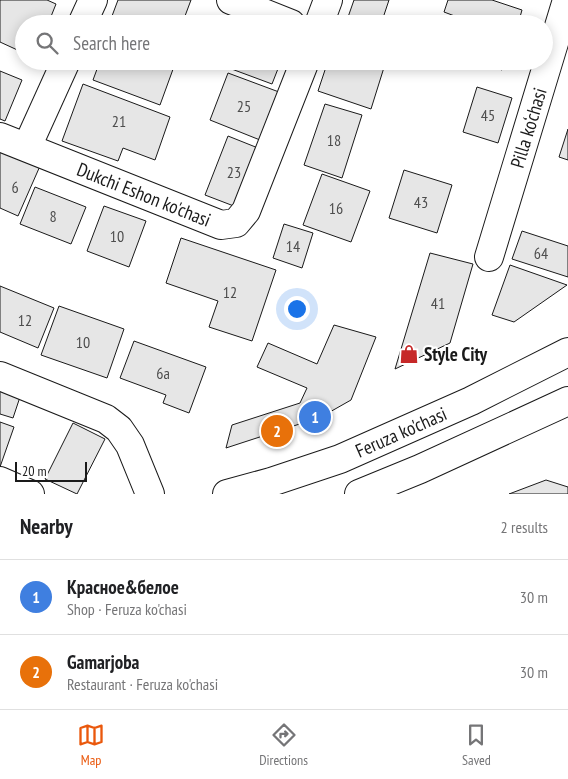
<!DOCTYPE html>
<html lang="en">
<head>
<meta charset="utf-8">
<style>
	body { margin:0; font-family:"PT Sans Narrow",sans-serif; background:#f6f6f6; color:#202124 }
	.scale { position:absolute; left:15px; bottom:12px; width:72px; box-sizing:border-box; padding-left:5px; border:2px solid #1a1a1a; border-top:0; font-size:14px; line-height:18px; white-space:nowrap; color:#1a1a1a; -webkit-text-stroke:4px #fff; paint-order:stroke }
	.you { position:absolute; left:296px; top:308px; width:18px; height:18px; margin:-12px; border:4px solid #fff; border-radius:50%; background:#1a73e8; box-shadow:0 0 0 8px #1a73e833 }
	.badge { display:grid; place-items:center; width:32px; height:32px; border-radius:50%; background:#ea580c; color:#fff; font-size:16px; font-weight:700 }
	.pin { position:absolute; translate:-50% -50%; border:2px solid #fff; box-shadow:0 1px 5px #0006 }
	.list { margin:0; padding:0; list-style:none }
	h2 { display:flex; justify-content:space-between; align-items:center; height:65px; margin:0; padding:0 20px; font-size:21px }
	h2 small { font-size:16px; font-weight:400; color:#757577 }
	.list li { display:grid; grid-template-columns:32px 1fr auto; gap:15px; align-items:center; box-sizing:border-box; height:75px; padding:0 20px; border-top:1px solid #e0e0e0 }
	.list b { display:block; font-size:19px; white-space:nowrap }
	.list p { margin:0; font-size:16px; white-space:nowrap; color:#757577 }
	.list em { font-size:16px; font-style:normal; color:#757577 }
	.icon { flex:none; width:28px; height:28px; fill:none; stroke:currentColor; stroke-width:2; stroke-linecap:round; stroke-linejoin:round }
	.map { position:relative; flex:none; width:568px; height:494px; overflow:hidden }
	.search { position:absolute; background:#fff; box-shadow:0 2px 12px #0003; left:15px; right:15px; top:15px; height:55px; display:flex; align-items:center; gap:12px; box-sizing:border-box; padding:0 18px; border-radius:28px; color:#757577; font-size:19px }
	.sheet { height:215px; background:#fff }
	nav { display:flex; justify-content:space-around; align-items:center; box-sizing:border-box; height:70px; border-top:1px solid #e0e0e0; background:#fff; font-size:14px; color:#757577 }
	nav a { display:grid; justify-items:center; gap:2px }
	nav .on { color:#ea580c }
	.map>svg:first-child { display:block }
</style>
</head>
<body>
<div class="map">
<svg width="568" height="494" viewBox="0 0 568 494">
	<rect width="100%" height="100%" fill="#fff"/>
	<g fill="#e6e6e6" stroke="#1a1a1a">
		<path d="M0 0H47L56 4 48 24H24V53L0 42Z"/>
		<path d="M118 0H191L182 24H109Z"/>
		<path d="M354 0H389L381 24H357L347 20Z"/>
		<path d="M448 0H492L522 10 518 24H476L444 12Z"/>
		<path d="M100 61H176L160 105 93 80Z"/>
		<path d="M210 61H281L272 84Z"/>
		<path d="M328 61H386L371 109 318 91Z"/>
		<path d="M477 61H505L502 70Z"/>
		<path d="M0 71 22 80 5 121 0 119Z"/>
		<path d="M228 73 279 92 260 140 210 120Z"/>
		<path d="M83 84 170 117 155 160 123 148 118 161 62 141Z"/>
		<path d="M477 87 512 98 498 143 463 132Z"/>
		<path d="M325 104 362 115 342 178 304 165Z"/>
		<path d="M568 129V160L559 157Z"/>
		<path d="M228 136 263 150 239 208 205 195Z"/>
		<path d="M0 149 40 166 18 216 0 208Z"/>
		<path d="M404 170 452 185 437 233 389 218Z"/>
		<path d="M322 174 370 191 351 242 303 225Z"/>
		<path d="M35 187 86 207 71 244 20 224Z"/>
		<path d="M104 206 146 221 129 267 87 251Z"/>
		<path d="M284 224 313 233 302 268 273 258Z"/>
		<path d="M522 231 568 246V277L512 259Z"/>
		<path d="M181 238 276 270 252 341 209 327 218 301 166 283Z"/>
		<path d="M430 253 473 264 450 343 395 369Z"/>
		<path d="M510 265 567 285 514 322 492 315Z"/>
		<path d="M0 286 54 308 38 348 0 332Z"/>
		<path d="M59 306 124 329 107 378 41 355Z"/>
		<path d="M334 325 376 337 351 400 321 417 226 448 232 425 300 403 307 388 257 367 268 343 317 364Z"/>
		<path d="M134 341 206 367 189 413 163 403 166 395 120 378Z"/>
		<path d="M0 387 21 394 13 418 0 414Z"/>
		<path d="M0 422 14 427 0 467Z"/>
		<path d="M73 423 105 439 77 494 45 479Z"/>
		<path d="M546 480 568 487V494H509Z"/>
	</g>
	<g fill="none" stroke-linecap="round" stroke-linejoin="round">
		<g stroke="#1a1a1a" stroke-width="30">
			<g id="minor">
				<path d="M231 0 291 24"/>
				<path d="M82 24 93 0"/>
				<path d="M319 24 328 0"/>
				<path id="s1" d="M0 137 221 225 236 223 246 211 305 61"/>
				<path d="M27 147 66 61"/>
				<path id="s2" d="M489 257 567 0"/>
				<path d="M0 376 106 419 119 429 130 445 150 494"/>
				<path d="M0 481 30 494"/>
			</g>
		</g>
		<g stroke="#1a1a1a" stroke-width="30">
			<g id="major">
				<path id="s3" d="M227 494 271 482 340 459 471 401 568 352"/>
				<path d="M359 494 420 469 568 401"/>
			</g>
		</g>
		<use href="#minor" stroke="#fff" stroke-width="28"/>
		<use href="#major" stroke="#fff" stroke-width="28"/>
	</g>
	<defs>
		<g id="shop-bare" transform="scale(1.5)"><path d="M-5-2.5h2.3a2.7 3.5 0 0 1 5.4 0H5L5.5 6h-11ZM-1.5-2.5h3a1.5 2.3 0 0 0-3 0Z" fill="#c62828" stroke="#fff" stroke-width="2.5" paint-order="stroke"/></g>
	</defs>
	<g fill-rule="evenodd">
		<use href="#shop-bare" x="409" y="354"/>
	</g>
	<g text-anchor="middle" stroke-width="4" stroke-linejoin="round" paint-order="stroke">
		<g font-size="16" fill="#4d4d4d">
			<text x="244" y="112">25</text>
			<text x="488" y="121">45</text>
			<text x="119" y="127">21</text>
			<text x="334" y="146">18</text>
			<text x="234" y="178">23</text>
			<text x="15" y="193">6</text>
			<text x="421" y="208">43</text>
			<text x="336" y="214">16</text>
			<text x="53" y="222">8</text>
			<text x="117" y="242">10</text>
			<text x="293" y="252">14</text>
			<text x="541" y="259">64</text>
			<text x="230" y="298">12</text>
			<text x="438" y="309">41</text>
			<text x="25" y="326">12</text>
			<text x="83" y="348">10</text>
			<text x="163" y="379">6a</text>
		</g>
		<g font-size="19" fill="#1a1a1a" stroke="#fff">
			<text dy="7" stroke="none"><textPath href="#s2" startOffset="135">Pilla ko‘chasi</textPath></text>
			<text dy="7" stroke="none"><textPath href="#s1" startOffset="155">Dukchi Eshon ko'chasi</textPath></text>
			<text dy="7" stroke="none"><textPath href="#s3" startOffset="185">Feruza ko'chasi</textPath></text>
		</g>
		<g font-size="19" font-weight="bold" fill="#1a1a1a" stroke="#fff" text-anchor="start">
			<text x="424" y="361">Style City</text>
		</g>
	</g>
</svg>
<div class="scale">20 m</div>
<div class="you"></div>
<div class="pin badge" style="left:315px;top:417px;background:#3f7fe0">1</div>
<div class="pin badge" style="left:277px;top:431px;background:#e8710a">2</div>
<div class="search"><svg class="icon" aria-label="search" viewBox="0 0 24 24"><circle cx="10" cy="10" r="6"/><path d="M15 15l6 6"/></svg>Search here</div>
</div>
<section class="sheet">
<h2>Nearby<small>2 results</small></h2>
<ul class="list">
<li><span class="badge" style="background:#3f7fe0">1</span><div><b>Красное&amp;белое</b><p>Shop · Feruza ko'chasi</p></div><em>30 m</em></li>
<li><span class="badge" style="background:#e8710a">2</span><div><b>Gamarjoba</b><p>Restaurant · Feruza ko'chasi</p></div><em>30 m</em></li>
</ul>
</section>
<nav>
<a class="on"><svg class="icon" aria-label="map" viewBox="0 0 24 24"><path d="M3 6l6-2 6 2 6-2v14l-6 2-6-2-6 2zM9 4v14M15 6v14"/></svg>Map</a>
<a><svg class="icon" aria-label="directions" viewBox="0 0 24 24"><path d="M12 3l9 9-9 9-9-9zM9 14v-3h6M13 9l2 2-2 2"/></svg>Directions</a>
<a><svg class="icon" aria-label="saved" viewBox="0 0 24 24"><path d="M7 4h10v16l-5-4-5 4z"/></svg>Saved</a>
</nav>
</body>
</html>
